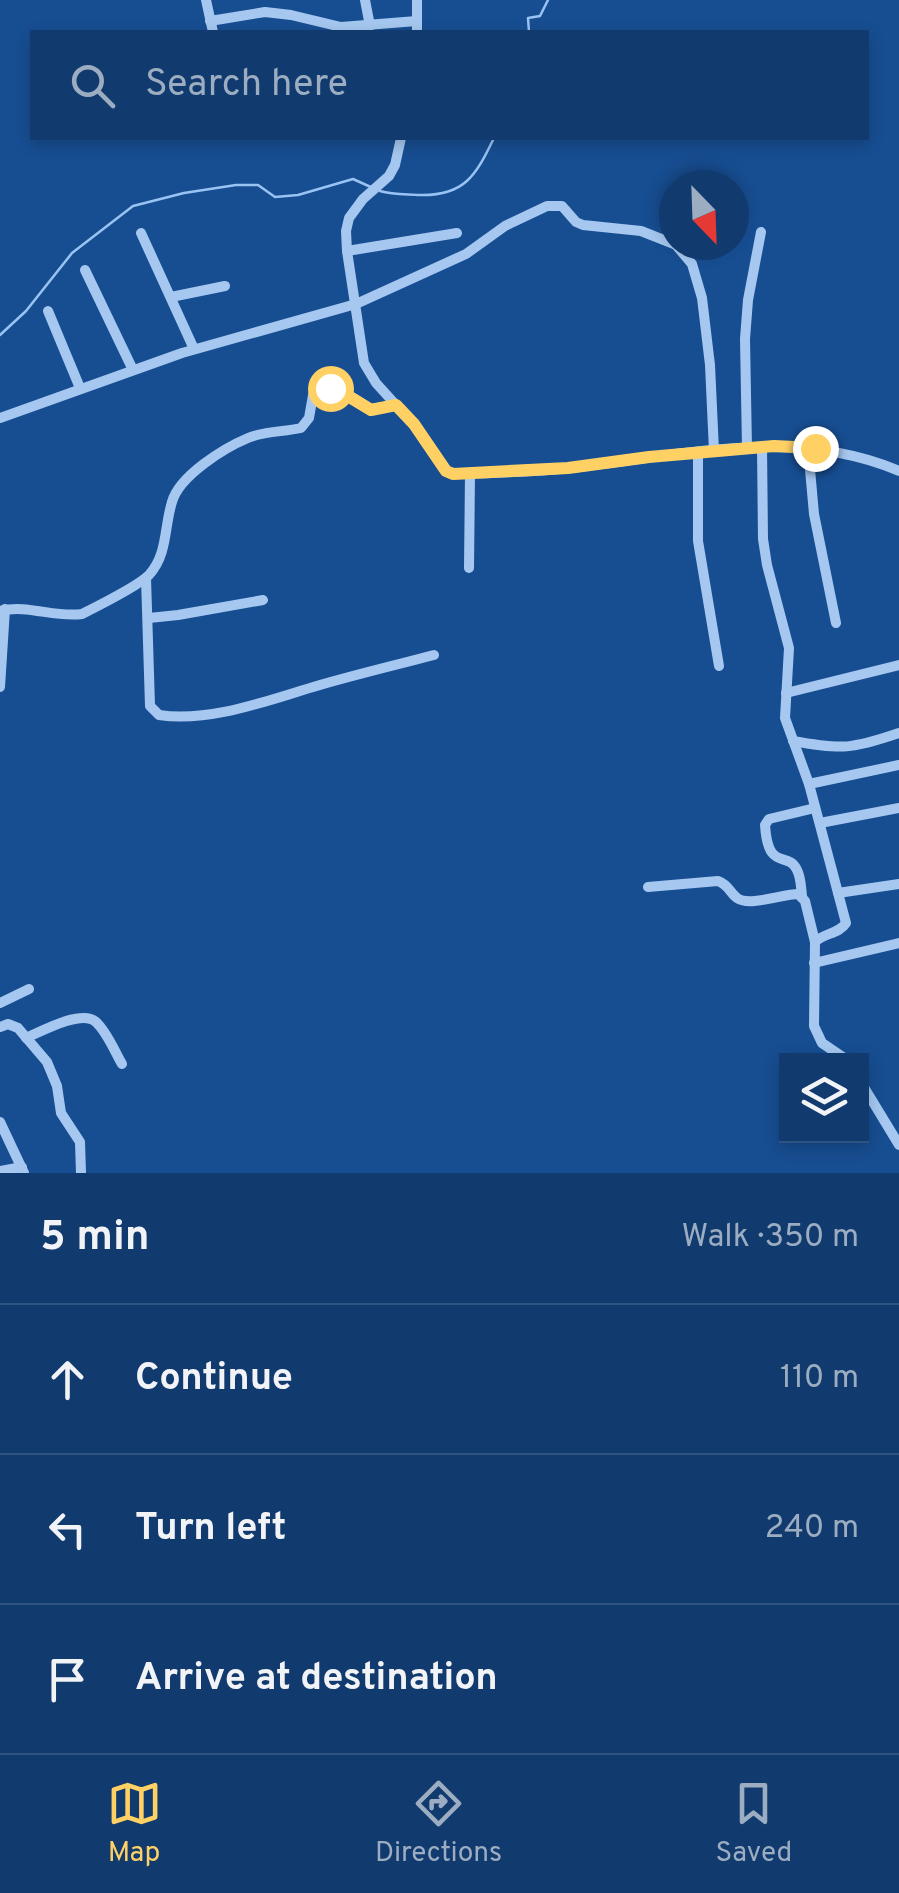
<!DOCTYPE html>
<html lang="en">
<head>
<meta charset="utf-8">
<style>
	body { margin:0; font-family:Overpass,sans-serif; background:#1e4576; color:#f1f3f6 }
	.controls { position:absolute; right:30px; bottom:30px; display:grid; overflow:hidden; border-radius:0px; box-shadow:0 5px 15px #0003 }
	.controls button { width:90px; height:90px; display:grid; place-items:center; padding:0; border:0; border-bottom:2px solid #305481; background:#113a6e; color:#f1f3f6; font:50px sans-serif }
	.compass { position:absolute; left:659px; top:170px; width:90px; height:90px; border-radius:50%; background:#113a6e; box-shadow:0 5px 15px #0003; rotate:157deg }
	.stop { position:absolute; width:30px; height:30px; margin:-22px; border:8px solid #ffd165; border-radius:50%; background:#fff }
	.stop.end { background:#ffd165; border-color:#fff; box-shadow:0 2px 10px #0008 }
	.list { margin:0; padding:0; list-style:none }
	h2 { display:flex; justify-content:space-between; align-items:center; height:130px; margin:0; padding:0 40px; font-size:42px }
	h2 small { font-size:32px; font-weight:400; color:#9cadc2 }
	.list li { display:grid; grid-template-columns:65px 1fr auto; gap:30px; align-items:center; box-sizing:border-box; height:150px; padding:0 40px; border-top:2px solid #305481 }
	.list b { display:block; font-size:38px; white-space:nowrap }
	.list em { font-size:32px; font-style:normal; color:#9cadc2 }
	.icon { flex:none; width:55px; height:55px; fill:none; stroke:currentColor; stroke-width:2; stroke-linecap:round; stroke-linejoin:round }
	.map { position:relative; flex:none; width:899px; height:1173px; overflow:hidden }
	.search { position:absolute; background:#113a6e; box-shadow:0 5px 15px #0003; left:30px; right:30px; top:30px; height:110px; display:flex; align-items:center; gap:25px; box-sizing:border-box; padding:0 35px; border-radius:0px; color:#9cadc2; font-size:38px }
	.sheet { height:580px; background:#113a6e }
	nav { display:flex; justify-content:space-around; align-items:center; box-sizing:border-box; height:140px; border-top:2px solid #305481; background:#113a6e; font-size:28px; color:#9cadc2 }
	nav a { display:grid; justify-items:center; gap:5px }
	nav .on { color:#ffd165 }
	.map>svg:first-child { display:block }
</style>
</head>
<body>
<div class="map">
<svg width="899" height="1173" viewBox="0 0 899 1173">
	<rect width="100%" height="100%" fill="#174e92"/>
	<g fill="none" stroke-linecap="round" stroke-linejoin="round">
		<g stroke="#99c3f3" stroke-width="2.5">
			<path d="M529 32 528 18 540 16 548 0"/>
			<path d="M380 191C393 195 406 194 420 195 465 196 476 175 494 138"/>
			<path d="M0 335 26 311 72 253 133 206 184 193 236 185H258L275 197 298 195 353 179 373 188"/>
		</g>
		<g stroke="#a6c8f0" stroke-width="10">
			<path d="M206 0 213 32"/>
			<path d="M365 0 370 26"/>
			<path d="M210 21 265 12 291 15 341 27 417 21"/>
			<path d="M417 32V0"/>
			<path d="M401 138 395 165 389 176 363 199 349 218 346 231 347 251 364 363 376 383 414 425 446 471 453 474H462C498 473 534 472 570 468 678 456 795 426 899 471"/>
			<path d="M141 233 194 349"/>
			<path d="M676 245 692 264 702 298 710 365 714 451"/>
			<path d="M347 251 457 233"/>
			<path d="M85 270 133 370"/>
			<path d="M171 297 225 286"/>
			<path d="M48 311 80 388"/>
			<path d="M0 418 182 353 356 304 466 254 505 226 547 206H562L576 222 583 225 641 231 674 244"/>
			<path d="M762 447 763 539 767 565 789 648 785 718 809 784 846 923C839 934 824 933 815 942L814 1026 822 1043 847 1060"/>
			<path d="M808 447 814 514 836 623"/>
			<path d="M747 448 745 339 748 300 761 232"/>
			<path d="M698 453V541L719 666"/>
			<path d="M469 568 470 474"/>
			<path d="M146 578 150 706 159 715C211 723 271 699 320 685 358 674 396 665 434 655"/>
			<path d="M0 611C28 604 54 618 82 614 96 607 139 585 149 575 168 554 164 527 172 502 179 476 224 448 248 438 264 431 284 432 301 428L309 418 313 395C333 380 353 398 371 409L396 405"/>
			<path d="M149 618 178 615 263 600"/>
			<path d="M0 687 5 609"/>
			<path d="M786 693 899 665"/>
			<path d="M793 741C842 750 852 749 899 733"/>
			<path d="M809 784 899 765"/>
			<path d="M820 823 899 808"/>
			<path d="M648 887 718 881C729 885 729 892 737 898 749 907 783 894 798 894L805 901 815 942"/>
			<path d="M838 893 899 884"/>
			<path d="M802 896C801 888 801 877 797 870 788 850 768 873 765 825L769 819 815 808"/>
			<path d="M814 963 899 943"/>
			<path d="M0 1003 29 989"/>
			<path d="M0 1027 8 1024 18 1028 47 1062 57 1086 61 1113 80 1142 81 1173"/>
			<path d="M26 1038C42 1031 82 1009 96 1022 107 1032 115 1052 122 1064"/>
			<path d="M862 1084 899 1145"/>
			<path d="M0 1122 24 1173"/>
			<path d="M0 1171 22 1167"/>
		</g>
	</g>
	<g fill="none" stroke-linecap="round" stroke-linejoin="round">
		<path stroke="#ffd165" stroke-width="12" d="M330 388 338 390 371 410 396 405 414 424 446 471 453 474 568 468 649 457 774 446 815 448"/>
	</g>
</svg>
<div class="controls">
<button><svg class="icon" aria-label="layers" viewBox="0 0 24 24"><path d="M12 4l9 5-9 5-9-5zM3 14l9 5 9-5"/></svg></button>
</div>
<svg class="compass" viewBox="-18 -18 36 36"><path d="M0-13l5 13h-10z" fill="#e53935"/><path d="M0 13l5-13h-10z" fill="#9cadc2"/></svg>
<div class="stop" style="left:330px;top:388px"></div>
<div class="stop end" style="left:815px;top:448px"></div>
<div class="search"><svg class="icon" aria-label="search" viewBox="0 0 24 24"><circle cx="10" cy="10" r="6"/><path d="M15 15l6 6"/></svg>Search here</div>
</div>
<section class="sheet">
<h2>5 min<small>Walk · 350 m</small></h2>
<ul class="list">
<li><svg class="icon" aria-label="ahead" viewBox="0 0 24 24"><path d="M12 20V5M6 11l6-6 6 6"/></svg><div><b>Continue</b></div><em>110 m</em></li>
<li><svg class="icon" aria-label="left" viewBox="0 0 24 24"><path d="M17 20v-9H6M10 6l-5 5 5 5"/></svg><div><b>Turn left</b></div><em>240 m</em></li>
<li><svg class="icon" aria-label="arrive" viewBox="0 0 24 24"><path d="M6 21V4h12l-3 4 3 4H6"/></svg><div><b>Arrive at destination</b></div></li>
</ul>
</section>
<nav>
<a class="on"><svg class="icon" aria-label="map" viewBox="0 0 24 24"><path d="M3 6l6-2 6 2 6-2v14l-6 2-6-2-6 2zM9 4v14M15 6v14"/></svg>Map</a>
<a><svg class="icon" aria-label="directions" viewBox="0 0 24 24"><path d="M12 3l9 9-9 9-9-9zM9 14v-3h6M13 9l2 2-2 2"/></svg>Directions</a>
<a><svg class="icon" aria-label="saved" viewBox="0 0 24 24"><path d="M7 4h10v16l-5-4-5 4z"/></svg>Saved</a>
</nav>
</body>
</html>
